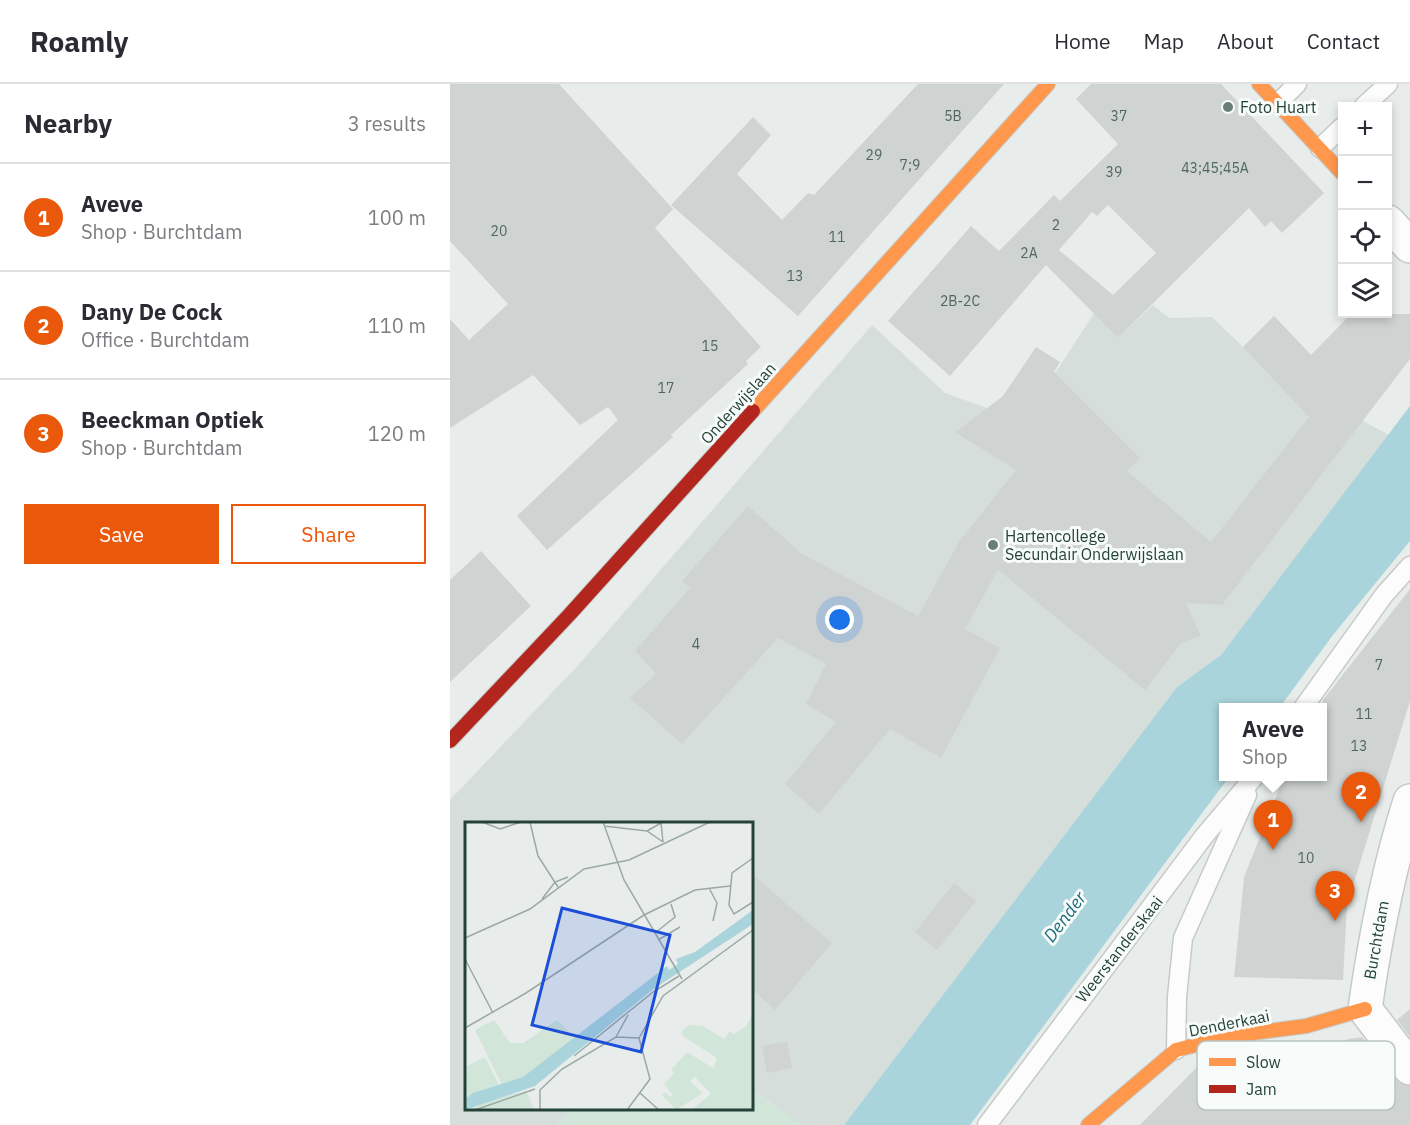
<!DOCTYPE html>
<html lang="en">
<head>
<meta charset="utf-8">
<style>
	body { margin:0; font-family:"IBM Plex Sans",sans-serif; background:#f2f2f3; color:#2b2b33 }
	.controls { position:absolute; right:18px; top:18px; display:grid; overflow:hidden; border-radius:0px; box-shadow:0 3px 9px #0003 }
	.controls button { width:54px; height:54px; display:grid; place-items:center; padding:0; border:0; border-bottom:2px solid #e1e1e2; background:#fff; color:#2b2b33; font:30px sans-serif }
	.you { position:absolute; left:390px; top:536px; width:21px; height:21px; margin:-15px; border:4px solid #fff; border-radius:50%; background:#1a73e8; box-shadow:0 0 0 9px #1a73e833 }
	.badge { display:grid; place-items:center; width:39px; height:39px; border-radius:50%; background:#ea580c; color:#fff; font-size:20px; font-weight:700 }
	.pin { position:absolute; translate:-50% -50px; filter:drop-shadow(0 2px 3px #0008) }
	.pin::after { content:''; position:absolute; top:32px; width:21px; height:18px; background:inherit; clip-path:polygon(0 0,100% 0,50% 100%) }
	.popup { position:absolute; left:769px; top:619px; width:108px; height:78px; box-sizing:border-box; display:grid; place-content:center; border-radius:0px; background:#fff; filter:drop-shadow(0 2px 4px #0005); font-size:20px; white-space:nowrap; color:#7c7c81 }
	.popup b { font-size:22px; color:#2b2b33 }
	.popup::after { content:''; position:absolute; left:50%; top:100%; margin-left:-12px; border:12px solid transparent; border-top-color:#fff }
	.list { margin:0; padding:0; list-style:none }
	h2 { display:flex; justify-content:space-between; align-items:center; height:78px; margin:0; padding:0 24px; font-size:26px }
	h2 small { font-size:20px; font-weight:400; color:#7c7c81 }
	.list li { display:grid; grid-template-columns:39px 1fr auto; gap:18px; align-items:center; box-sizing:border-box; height:108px; padding:0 24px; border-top:2px solid #e1e1e2 }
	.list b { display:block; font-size:22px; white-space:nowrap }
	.list p { margin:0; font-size:20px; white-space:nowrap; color:#7c7c81 }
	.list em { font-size:20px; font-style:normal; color:#7c7c81 }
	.actions { display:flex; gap:12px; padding:18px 24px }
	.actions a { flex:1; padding:14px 0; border:2px solid #ea580c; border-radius:0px; text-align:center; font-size:21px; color:#ea580c }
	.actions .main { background:#ea580c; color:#fff }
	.icon { flex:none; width:33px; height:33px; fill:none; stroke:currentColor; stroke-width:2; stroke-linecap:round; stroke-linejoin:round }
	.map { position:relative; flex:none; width:960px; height:1041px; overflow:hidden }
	header { display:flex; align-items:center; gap:36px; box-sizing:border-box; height:84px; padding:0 30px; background:#fff; border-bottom:2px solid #e1e1e2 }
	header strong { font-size:28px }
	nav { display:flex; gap:33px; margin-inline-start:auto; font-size:21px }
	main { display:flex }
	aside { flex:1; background:#fff }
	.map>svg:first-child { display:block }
</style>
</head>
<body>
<header>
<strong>Roamly</strong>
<nav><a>Home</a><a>Map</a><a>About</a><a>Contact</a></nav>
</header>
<main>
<aside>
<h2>Nearby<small>3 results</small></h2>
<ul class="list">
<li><span class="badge">1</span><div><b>Aveve</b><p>Shop · Burchtdam</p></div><em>100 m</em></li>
<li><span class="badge">2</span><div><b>Dany De Cock</b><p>Office · Burchtdam</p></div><em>110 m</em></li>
<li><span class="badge">3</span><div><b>Beeckman Optiek</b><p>Shop · Burchtdam</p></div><em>120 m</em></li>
</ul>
<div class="actions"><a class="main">Save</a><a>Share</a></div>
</aside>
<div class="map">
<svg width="960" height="1041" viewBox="0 0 960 1041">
	<rect width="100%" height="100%" fill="#e8edeb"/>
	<path fill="#d6dedb" d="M703 221 719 234 762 233 793 263 824 232 896 308 889 315 913 337 939 351 771 571 727 603 394 1041H351L302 1005V740H16V1024L121 1025 106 1041H0V716L132 577 422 241 495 309 537 324 569 345 644 229 668 254Z"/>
	<path fill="#d1e6d8" d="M302 1005 351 1041H106L121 1025 302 1024Z"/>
	<path fill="#a9d4db" d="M960 322V457L883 551 830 623 774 624V692L779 693 520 1041H394L727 603 771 571Z"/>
	<g fill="#cfd4d2" fill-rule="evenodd">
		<path d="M0 0H109L223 125 205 144 311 263 296 277 298 280 221 351 223 353 97 466 67 432 168 336 158 323 130 341 83 291 0 344V235L19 256 58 220 0 157Z"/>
		<path d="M468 0H554L348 232 221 121 303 33 321 51 287 90 332 136 358 109 364 111Z"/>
		<path d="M641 0H771L874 109 832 149 821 137 815 143 799 124 668 254 596 181 500 292 438 237 521 142 549 167 604 111 610 117 668 60 626 15ZM658 121 706 169 663 211 609 166 642 128 647 132Z"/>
		<path d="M901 230H960V275L772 521 736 519 751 552 731 559 695 606 548 486 515 545 550 564 491 674 440 645 369 730 335 700 386 638 356 620 376 580 328 554 232 660 180 614 206 590 185 567 240 504 232 497 298 422 351 469 468 532 509 458 566 386 505 348 553 312 586 263 610 278 604 288 690 374 677 387 761 458 859 333 793 263 824 232 861 271Z"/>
		<path d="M31 467 81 522 0 598V496Z"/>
		<path d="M960 505V617L897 821 893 896 784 893 794 793 834 693H873V616Z"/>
		<path d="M302 790 382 859 325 926 302 905Z"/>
		<path d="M504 799 526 817 487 866 465 848Z"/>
		<path d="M960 925V953L947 936Z"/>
		<path d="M912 953 945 995 960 1002V1041H690L751 979 887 962 898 955Z"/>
		<path d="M337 958 342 984 317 989 312 962Z"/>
	</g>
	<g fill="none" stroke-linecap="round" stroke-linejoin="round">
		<g stroke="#c5cac8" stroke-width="21">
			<g id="lane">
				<path d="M828 19 847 0"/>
				<path d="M914 22 938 0"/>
				<path d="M870 64 892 43"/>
				<path d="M853 624 934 511 960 482"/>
				<path d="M726 966 727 913 733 854 797 711"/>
				<path d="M537 1041 755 751 805 692"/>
			</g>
		</g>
		<g stroke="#c5cac8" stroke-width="36">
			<g id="street">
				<path d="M938 138 960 162"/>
				<path d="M960 717C938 786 925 854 915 925L960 984"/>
			</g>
		</g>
		<g stroke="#c3cbc8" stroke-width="16">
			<g id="slow">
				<path d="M809 0 892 89"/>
				<path d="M303 327 598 0"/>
				<path d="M638 1041 726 966 781 952 856 942 915 925"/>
			</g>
		</g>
		<g stroke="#c3cbc8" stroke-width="16">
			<path id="jam" d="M0 657 120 530 303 327"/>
		</g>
		<use href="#lane" stroke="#fcfcfc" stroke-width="18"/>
		<use href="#street" stroke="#fcfcfc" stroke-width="33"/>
		<use href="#slow" stroke="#ff974d" stroke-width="14"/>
		<use href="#jam" stroke="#b3261e" stroke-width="14"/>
	</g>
	<g fill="#697e78" stroke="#f7fbf9" stroke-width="2">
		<circle cx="778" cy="23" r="6"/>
		<circle cx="543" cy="461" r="6"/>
	</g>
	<g text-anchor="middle" stroke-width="6" stroke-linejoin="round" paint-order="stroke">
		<g font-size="14" fill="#506761">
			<text x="503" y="37">5B</text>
			<text x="669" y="37">37</text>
			<text x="424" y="76">29</text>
			<text x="460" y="86">7;9</text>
			<text x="765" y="89">43;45;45A</text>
			<text x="664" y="93">39</text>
			<text x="606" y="146">2</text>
			<text x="49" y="152">20</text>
			<text x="387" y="158">11</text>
			<text x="579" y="174">2A</text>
			<text x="345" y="197">13</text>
			<text x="510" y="222">2B-2C</text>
			<text x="260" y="267">15</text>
			<text x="216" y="309">17</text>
			<text x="246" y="565">4</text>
			<text x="929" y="586">7</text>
			<text x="914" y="635">11</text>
			<text x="909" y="667">13</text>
			<text x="856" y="779">10</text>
		</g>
		<g font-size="16" fill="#24423a" stroke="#f7fbf9" text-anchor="start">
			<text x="790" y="29">Foto Huart</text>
			<text x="555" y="458">Hartencollege<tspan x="555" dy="18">Secundair Onderwijslaan</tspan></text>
		</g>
		<g font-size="16" fill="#24423a" stroke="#f7fbf9">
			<text transform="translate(288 319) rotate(-48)" y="6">Onderwijslaan</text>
			<text transform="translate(926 856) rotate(-80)" y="6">Burchtdam</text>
			<text transform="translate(669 865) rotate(-52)" y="6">Weerstanderskaai</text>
			<text transform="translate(779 939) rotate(-11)" y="6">Denderkaai</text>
		</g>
		<g font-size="18" font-style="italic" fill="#1c6f80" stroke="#f7fbf9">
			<text transform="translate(615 833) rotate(-53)" y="6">Dender</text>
		</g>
	</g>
	<g transform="translate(15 738)">
		<rect width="288" height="288" fill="#e8edeb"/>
		<path d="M288 192V288H226L246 272 230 255 225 259 238 271 211 288 197 273 201 270 205 275 208 273 199 262 209 251 206 248 222 230 248 246 252 236 219 215 216 210 224 203 238 204 259 217 265 209 269 212 281 204ZM29 198 45 221H58L92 198 110 216 58 255 37 263 10 208ZM20 235 34 263 0 277V245ZM61 269 69 288H7L21 279Z" fill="#d1e6d8"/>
		<path d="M288 88V102L187 168 70 264 0 288V277L8 271 58 255 202 144 204 148 213 142 211 137 230 130Z" fill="#a9d4db"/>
		<path fill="none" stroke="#9aa9a4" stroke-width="1.5" d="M17 0 35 7 56 0M65 0 73 34 93 65M138 0 159 58 217 157M139 4 182 9 198 20M182 9 196 1 198 20M288 36 267 51 264 83 269 92 288 80M244 66 252 81 248 99M77 77 90 60 103 55M190 111 210 95 206 82M0 116 65 87 119 47 164 38 245 0M193 118 215 105M0 137 28 191M0 206 61 171 179 93 230 68 265 64M151 215 163 193M109 234 188 170 214 154M175 271 194 288M10 288 70 267M75 288V268L97 247 151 215 174 216M162 288 185 257 174 216 198 174 288 108"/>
		<path fill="#1d4ed8" fill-opacity="0.15" stroke="#1d4ed8" stroke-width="3" d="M97 86 205 113 176 230 67 203Z"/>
		<rect width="288" height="288" fill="none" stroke="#24423a" stroke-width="3"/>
	</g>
	<rect x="747" y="957" width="198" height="69" rx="9" fill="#f7fbf9" stroke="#b8c4c0" stroke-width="1.5"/>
	<rect x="759" y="974" width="27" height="8" fill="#ff974d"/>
	<rect x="759" y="1001" width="27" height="8" fill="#b3261e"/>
	<g font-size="16" fill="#24423a">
		<text x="796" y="984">Slow</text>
		<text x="796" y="1011">Jam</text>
	</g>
</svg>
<div class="controls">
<button>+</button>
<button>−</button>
<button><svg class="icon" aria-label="locate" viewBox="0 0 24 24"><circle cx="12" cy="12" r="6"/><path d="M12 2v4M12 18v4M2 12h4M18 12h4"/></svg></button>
<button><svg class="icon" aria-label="layers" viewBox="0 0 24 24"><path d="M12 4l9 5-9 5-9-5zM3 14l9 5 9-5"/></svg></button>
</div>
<div class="you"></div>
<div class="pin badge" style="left:823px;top:766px">1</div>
<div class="popup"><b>Aveve</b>Shop</div>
<div class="pin badge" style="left:911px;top:738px">2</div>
<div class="pin badge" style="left:885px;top:837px">3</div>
</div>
</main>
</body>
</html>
